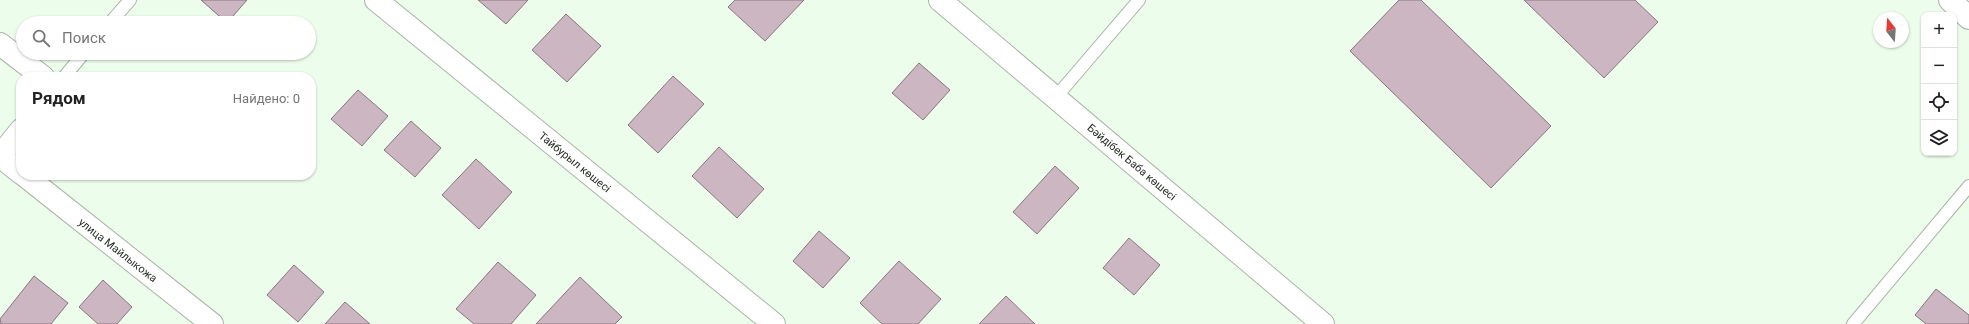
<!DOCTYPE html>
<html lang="ru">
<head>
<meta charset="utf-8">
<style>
	body { margin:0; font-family:Roboto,sans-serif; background:#f2f2f2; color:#222 }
	.controls { position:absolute; right:12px; top:12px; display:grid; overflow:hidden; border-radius:8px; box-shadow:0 1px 3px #0004 }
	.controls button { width:36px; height:36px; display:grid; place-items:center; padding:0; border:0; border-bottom:1px solid #e0e0e0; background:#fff; color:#222; font:20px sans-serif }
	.compass { position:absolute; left:1873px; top:12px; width:36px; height:36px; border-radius:50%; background:#fff; box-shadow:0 1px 3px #0004; rotate:343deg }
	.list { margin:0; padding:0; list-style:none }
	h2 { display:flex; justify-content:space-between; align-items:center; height:52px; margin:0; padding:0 16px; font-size:17px }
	h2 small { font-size:13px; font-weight:400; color:#767676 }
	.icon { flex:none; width:22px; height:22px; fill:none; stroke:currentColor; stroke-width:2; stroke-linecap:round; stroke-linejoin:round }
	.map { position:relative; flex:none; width:1969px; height:324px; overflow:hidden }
	.search { position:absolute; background:#fff; box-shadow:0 1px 3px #0004; left:16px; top:16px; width:300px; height:44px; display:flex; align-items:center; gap:10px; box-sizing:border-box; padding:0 14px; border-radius:22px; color:#767676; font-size:15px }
	.panel { position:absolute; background:#fff; box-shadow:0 1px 3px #0004; left:16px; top:72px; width:300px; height:108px; border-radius:16px }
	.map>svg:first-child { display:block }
</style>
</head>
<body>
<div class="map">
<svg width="1969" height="324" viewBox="0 0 1969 324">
	<rect width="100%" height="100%" fill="#edfdeb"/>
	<g fill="#ccb6c1" stroke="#89757e">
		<path d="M201 0H247L227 23Z"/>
		<path d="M478 0H528L506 24Z"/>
		<path d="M735 0H804L765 41 728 7Z"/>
		<path d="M1399 0H1421L1551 126 1491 188 1350 51Z"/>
		<path d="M1524 0H1635L1658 22 1604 78Z"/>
		<path d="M566 14 601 46 567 82 532 50Z"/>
		<path d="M919 63 950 90 923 120 892 93Z"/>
		<path d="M673 76 704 104 658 153 628 125Z"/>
		<path d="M358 90 388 116 362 146 331 119Z"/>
		<path d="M411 121 441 148 415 177 384 150Z"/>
		<path d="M719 147 764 189 737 218 692 176Z"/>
		<path d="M476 159 512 192 479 229 442 195Z"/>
		<path d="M1055 166 1079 188 1037 234 1013 212Z"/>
		<path d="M819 231 850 258 823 288 793 261Z"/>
		<path d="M1129 238 1160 265 1134 295 1103 268Z"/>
		<path d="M899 261 941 299 918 324H882L860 303Z"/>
		<path d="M498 262 536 295 511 324H474L456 309Z"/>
		<path d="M294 265 324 292 298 322 267 295Z"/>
		<path d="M34 276 68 303 51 324H1L0 319Z"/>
		<path d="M580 277 622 317 615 324H536Z"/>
		<path d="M103 280 132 307 117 324H98L79 307Z"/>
		<path d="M1936 289 1969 315V324H1926L1915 315Z"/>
		<path d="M1006 296 1035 324H979Z"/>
		<path d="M345 302 370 324H325Z"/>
	</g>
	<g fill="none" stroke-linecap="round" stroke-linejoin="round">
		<g stroke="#a7b6a5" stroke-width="14">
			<g id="service">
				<path d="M110 23 130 0"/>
				<path d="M64 77 84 53"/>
				<path d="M1056 97 1139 0"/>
				<path d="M1853 324 1969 186"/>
			</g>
		</g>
		<g stroke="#a7b6a5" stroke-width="24">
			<g id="minor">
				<path d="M376 0 774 324"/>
				<path d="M940 0 1323 324"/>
				<path d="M1950 0 1969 18"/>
				<path d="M0 44 43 77"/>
				<path d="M21 130 0 156 21 173"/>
				<path d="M24 175 212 324"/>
			</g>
		</g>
		<use href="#service" stroke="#fff" stroke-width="12"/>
		<use href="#minor" stroke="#fff" stroke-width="22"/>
	</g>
	<g text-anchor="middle" stroke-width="3" stroke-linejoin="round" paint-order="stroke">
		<g font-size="11" fill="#282d27" stroke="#fff">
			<text transform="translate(575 162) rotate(39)" y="4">Тайбурыл көшесі</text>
			<text transform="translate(1132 162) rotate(40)" y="4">Бәйдібек Баба көшесі</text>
			<text transform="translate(118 250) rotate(38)" y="4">улица Майлыкожа</text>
		</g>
	</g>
</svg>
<div class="controls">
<button>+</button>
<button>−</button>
<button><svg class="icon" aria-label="locate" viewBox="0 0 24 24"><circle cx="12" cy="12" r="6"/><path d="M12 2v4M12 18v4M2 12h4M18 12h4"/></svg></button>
<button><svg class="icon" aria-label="layers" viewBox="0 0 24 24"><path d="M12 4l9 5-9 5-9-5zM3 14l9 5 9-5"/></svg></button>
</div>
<svg class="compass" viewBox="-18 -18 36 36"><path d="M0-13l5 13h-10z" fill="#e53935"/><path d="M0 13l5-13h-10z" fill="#767676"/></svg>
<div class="search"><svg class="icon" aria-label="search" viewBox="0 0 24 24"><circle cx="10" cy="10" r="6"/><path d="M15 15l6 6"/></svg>Поиск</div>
<section class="panel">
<h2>Рядом<small>Найдено: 0</small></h2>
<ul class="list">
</ul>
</section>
</div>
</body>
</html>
